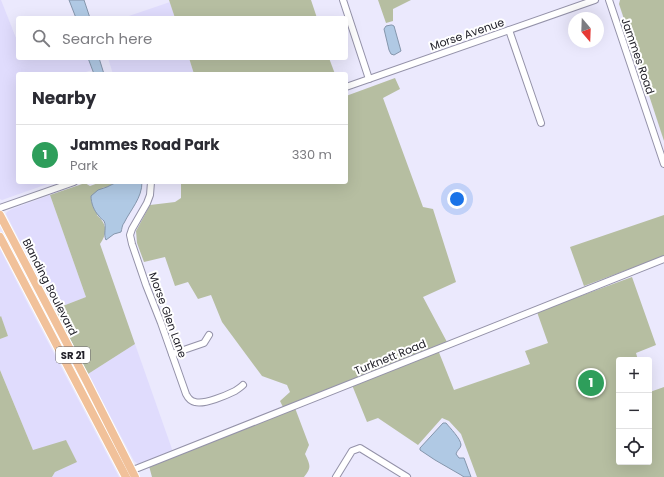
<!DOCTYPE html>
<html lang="en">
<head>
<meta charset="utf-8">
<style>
	body { margin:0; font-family:Poppins,sans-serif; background:#f7f7f7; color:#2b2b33 }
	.controls { position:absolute; right:12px; bottom:12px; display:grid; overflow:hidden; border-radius:4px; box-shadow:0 4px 16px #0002 }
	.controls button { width:36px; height:36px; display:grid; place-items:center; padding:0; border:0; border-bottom:1px solid #e1e1e2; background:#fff; color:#2b2b33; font:20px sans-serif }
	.compass { position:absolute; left:568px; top:12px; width:36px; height:36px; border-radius:50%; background:#fff; box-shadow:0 4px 16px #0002; rotate:161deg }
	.you { position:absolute; left:457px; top:199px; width:14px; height:14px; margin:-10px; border:3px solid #fff; border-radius:50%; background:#1a73e8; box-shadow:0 0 0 6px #1a73e833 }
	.badge { display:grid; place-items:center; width:26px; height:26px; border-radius:50%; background:#0f766e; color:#fff; font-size:13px; font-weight:700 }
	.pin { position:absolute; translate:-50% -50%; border:2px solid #fff; box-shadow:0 1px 4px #0006 }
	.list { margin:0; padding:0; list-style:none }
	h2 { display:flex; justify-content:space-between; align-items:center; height:52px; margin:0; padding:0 16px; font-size:17px }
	h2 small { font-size:13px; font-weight:400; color:#7c7c81 }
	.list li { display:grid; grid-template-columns:26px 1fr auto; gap:12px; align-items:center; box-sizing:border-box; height:60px; padding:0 16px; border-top:1px solid #e1e1e2 }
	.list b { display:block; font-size:15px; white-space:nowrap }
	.list p { margin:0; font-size:13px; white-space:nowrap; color:#7c7c81 }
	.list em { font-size:13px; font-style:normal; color:#7c7c81 }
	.icon { flex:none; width:22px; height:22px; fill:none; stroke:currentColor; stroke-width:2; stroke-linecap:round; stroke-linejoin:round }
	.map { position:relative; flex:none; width:664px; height:477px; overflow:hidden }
	.search { position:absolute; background:#fff; box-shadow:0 4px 16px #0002; left:16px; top:16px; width:332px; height:44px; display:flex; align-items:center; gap:10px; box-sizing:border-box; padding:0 14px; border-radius:4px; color:#7c7c81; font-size:15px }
	.panel { position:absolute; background:#fff; box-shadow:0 4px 16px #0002; left:16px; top:72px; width:332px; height:112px; border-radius:4px }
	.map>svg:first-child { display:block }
</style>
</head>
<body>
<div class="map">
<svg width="664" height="477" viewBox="0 0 664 477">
	<rect width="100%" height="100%" fill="#ebe9fd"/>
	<g fill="#e0dcfd">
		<path d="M0 0H1L18 43V58H88L92 70 80 74H18V182H53L2 200 0 199Z"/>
		<path d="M170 2 175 18H123Z"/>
		<path d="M108 58H189L194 74H113Z"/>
		<path d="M50 195 86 297 55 309 6 214 7 212 12 209Z"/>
		<path d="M0 249 29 306 119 477H52L55 472 33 450 0 370V339L8 336 1 317H0Z"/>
		<path d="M135 344 173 452 146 462 138 464 134 461 88 374Z"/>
	</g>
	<g fill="#b6bea1">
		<path d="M169 0H311L317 18H175Z"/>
		<path d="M378 0H411L393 9V21L386 23Z"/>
		<path d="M620 0H664V141L619 4Z"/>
		<path d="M189 58H329L335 74H194Z"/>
		<path d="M395 78 400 89 383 98 423 207 433 209 456 282 423 297 447 342 283 407 280 401 290 392 287 385 262 376 222 322 211 295 198 299 188 282 175 286 165 257 144 262 137 243 136 231 150 205 175 202 181 198V182H346V96Z"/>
		<path d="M101 182H117L107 187 102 188 97 215C107 224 108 233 100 244L135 344 88 374 55 309 86 297 50 195 85 183 90 186Z"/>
		<path d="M664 215V256L584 286 570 247Z"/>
		<path d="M632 277 656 345 636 353 638 360H619V462H649V389L650 392 664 387V477H477L461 434 449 421 442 418 418 445 378 418 367 422 352 385 438 350 454 390 530 364 525 351 548 343 537 312Z"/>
		<path d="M1 316 8 336 0 339V317Z"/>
		<path d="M0 370 33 450 66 440 77 462 55 472 52 477H0Z"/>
		<path d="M295 408 309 445 305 454C310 465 312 467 304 477H152L149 466Z"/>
	</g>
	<g fill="#b0c9e4" stroke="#8596ac">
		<path d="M69 0H84L90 18H76Z"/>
		<path d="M391 25H392L394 26 401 51 394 55 391 54 389 50 384 29 386 26Z"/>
		<path d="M88 58H99L104 74H94Z"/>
		<path d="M117 182H142C142 198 131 209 124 223 122 225 122 229 121 232L114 234 106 240C103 234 107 227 104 221 102 219 100 218 99 216 94 211 91 203 91 196L98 190 107 187Z"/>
		<path d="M443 423H446C450 428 461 439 461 445 461 448 457 450 456 454L459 458H464L471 477H464L461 475 435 460 420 450V448Z"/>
	</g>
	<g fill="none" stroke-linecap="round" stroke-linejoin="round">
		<g stroke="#9492a9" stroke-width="8">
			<g id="minor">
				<path d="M343 0 369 79"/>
				<path d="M609 0 664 164"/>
				<path d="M509 30 541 123"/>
				<path d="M346 87 595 0"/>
				<path d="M151 182 150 195 147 203 132 229 130 235 132 244 146 285 161 323 186 394C188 398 190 401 195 402 204 405 227 395 235 391 238 389 241 387 243 385"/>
				<path d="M0 208 74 182"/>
				<path d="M172 354 204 343 209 335"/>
				<path d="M128 471 138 468 664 259"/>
				<path d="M336 477 352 451 360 448 407 477"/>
			</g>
		</g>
		<g stroke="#fff" stroke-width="10">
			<g id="major">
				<path d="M0 215 87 382 135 477"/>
				<path d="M0 237 126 477"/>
			</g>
		</g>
		<use href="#minor" stroke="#fff" stroke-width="6"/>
		<use href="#major" stroke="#f1c19a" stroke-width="8"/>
	</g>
	<g text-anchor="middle" stroke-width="4" stroke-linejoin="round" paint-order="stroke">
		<rect fill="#fff" stroke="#646369" stroke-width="1" x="56" y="347" width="34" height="16" rx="3"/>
		<g font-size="10" font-weight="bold" fill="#212029">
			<text x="73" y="359">SR 21</text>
		</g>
		<g font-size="11" fill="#212029" stroke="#fff">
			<text transform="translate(467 34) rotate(-19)" y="4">Morse Avenue</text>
			<text transform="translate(638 56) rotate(71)" y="4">Jammes Road</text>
			<text transform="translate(50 287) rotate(63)" y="4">Blanding Boulevard</text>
			<text transform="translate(168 315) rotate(70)" y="4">Morse Glen Lane</text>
			<text transform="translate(390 357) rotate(-22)" y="4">Turknett Road</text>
		</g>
	</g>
</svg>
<div class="controls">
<button>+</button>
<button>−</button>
<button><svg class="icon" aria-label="locate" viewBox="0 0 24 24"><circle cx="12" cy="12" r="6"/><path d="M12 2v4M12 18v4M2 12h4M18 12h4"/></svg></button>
</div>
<svg class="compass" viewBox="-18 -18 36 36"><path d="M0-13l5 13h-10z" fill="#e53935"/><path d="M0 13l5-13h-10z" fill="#7c7c81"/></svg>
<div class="you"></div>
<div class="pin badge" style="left:591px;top:383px;background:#2e9e5b">1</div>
<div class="search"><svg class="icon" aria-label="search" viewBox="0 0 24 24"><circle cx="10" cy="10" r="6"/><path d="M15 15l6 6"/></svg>Search here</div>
<section class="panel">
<h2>Nearby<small></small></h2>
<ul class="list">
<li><span class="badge" style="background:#2e9e5b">1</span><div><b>Jammes Road Park</b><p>Park</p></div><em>330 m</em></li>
</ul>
</section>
</div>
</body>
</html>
